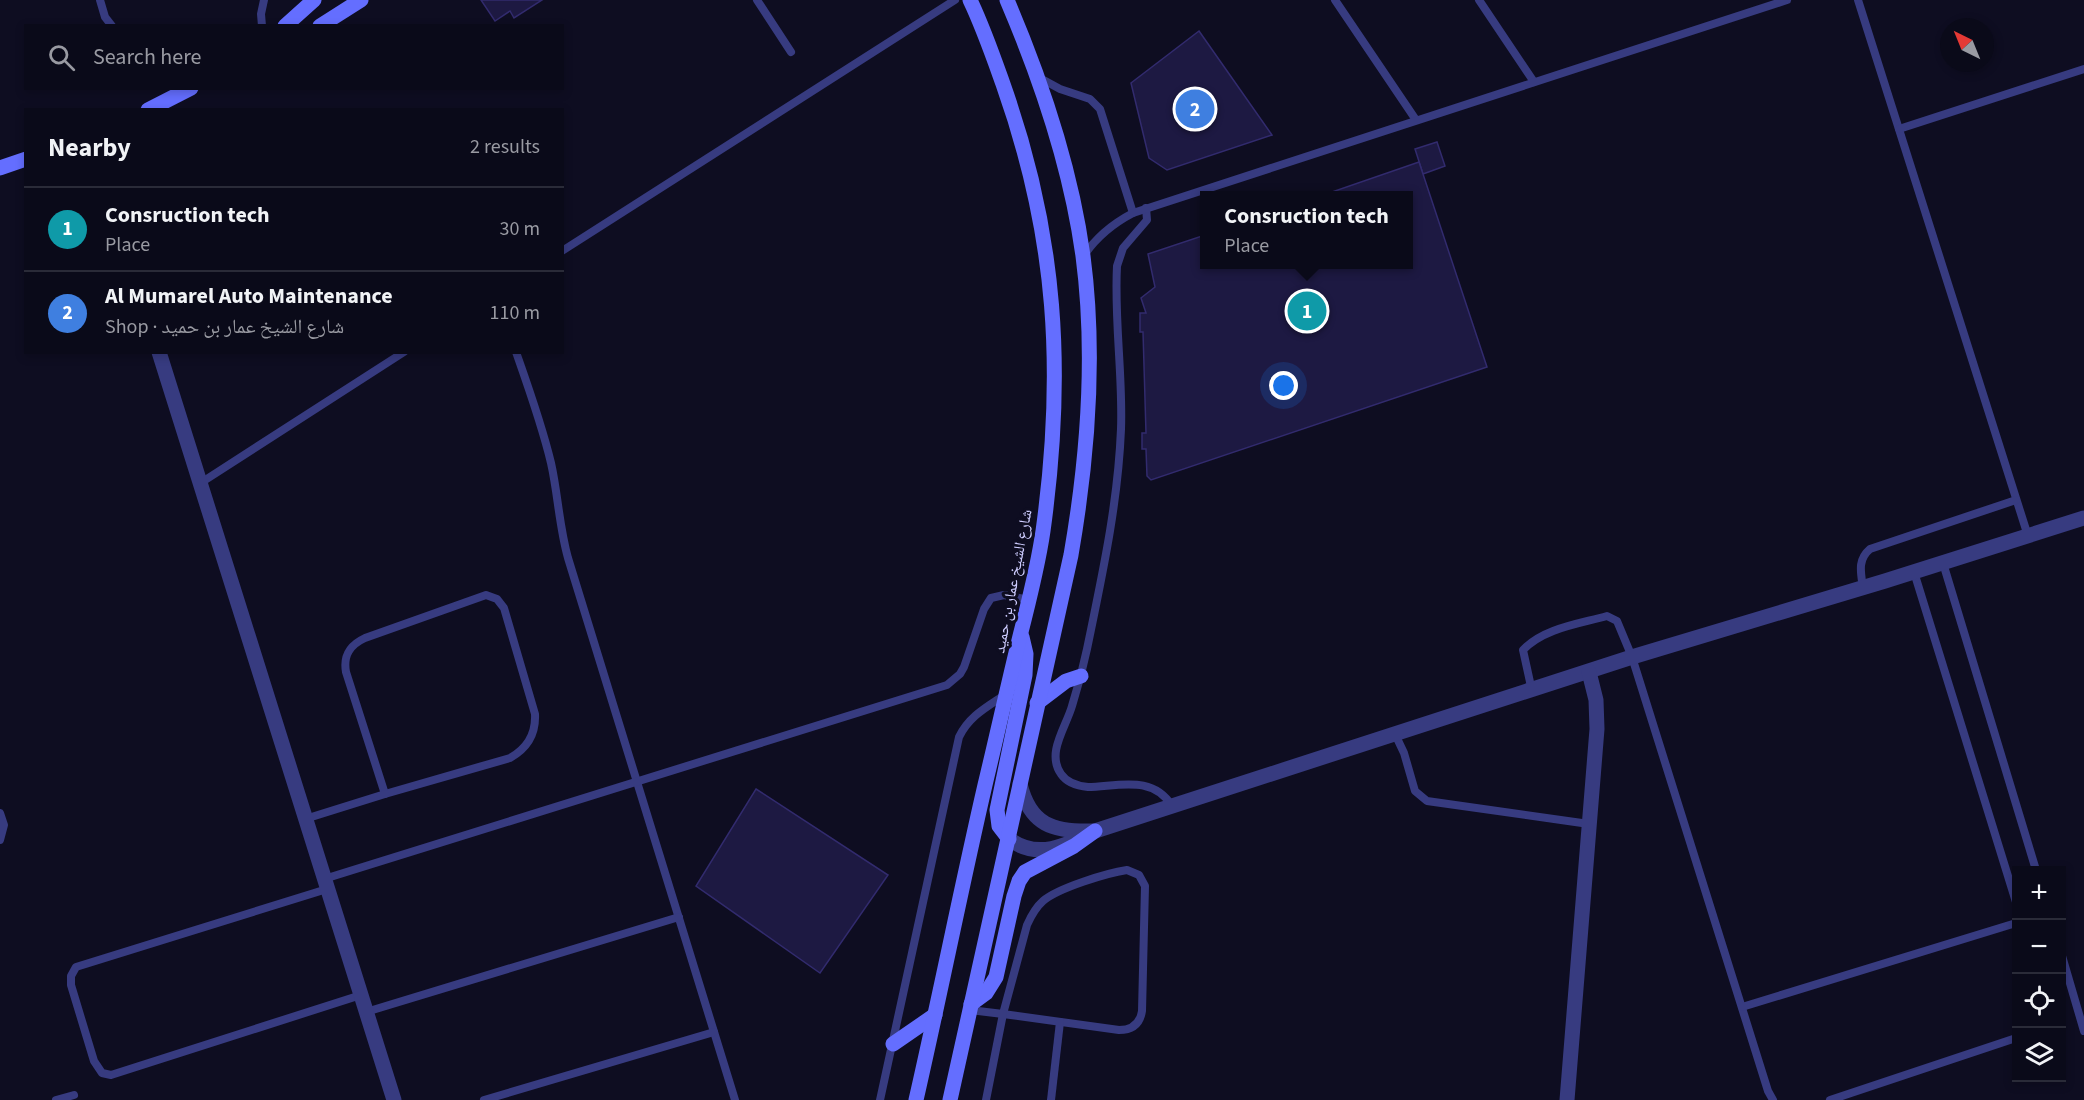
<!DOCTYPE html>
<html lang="en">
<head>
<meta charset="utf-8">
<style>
	body { margin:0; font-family:"Source Sans 3","Noto Naskh Arabic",sans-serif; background:#131322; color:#f1f3f6 }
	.controls { position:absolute; right:18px; bottom:18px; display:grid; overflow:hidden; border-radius:0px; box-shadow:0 3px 9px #0003 }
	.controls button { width:54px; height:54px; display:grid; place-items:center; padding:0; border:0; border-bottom:2px solid #2a2b38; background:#0a0a19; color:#f1f3f6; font:30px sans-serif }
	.compass { position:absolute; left:1940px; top:18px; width:54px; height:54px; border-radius:50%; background:#0a0a19; box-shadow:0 3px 9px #0003; rotate:317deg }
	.you { position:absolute; left:1284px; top:386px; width:21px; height:21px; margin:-15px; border:4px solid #fff; border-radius:50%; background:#1a73e8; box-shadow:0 0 0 9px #1a73e833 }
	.badge { display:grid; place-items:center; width:39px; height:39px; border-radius:50%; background:#2563eb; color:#fff; font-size:20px; font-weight:700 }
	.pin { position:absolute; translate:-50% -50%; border:3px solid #fff; box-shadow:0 2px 6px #0006 }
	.popup { position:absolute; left:1200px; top:191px; width:213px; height:78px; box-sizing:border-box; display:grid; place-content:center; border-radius:0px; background:#0a0a19; filter:drop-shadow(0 2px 4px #0005); font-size:20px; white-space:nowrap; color:#999aa2 }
	.popup b { font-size:22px; color:#f1f3f6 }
	.popup::after { content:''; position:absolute; left:50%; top:100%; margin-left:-12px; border:12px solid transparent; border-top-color:#0a0a19 }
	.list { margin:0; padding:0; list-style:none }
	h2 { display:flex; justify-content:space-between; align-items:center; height:78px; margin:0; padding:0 24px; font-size:26px }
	h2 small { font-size:20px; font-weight:400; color:#999aa2 }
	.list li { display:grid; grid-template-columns:39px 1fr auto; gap:18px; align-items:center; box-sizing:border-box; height:84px; padding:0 24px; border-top:2px solid #2a2b38 }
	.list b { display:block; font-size:22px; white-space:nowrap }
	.list p { margin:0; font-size:20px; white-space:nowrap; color:#999aa2 }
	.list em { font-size:20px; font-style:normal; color:#999aa2 }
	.icon { flex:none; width:33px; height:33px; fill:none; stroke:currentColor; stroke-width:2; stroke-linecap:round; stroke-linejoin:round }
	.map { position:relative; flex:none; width:2084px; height:1100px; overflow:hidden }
	.search { position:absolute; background:#0a0a19; box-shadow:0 3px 9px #0003; left:24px; top:24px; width:540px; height:66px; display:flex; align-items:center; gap:15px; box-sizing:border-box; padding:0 21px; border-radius:0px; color:#999aa2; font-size:22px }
	.panel { position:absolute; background:#0a0a19; box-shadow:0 3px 9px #0003; left:24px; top:108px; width:540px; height:246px; border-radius:0px }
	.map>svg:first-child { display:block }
</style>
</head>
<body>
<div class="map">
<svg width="2084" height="1100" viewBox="0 0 2084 1100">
	<rect width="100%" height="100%" fill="#0e0d21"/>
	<g fill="#1d1942" stroke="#322b6e" stroke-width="1.5">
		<path d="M481 0H542L514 18 510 11 495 21Z"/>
		<path d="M1199 31 1272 135 1167 170 1149 158 1131 83Z"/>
		<path d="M1437 142 1445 166 1423 174 1415 149Z"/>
		<path d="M1419 162 1487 367 1151 480 1147 476 1146 449H1142V433H1146L1143 332H1140V313H1146L1141 298 1155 287 1148 254 1205 235V264H1409V195H1329V193Z"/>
		<path d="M756 789 888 875 820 973 696 886Z"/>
	</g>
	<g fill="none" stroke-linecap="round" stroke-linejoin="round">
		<g stroke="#373b80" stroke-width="8">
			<path d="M100 0 105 17 112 26"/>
			<path d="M757 0 791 52"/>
			<path d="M1335 0 1416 120"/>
			<path d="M1479 0 1534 82"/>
			<path d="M1858 0 2028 536"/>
			<path d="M262 26 261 14 264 0"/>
			<path d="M1038 77 1060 89 1090 99 1100 109 1133 213"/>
			<path d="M1899 129 2084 69"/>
			<path d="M1146 208 1147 220 1123 248 1117 266C1114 320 1123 375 1121 429 1118 504 1102 576 1087 649 1083 668 1078 687 1072 706 1066 727 1046 753 1061 774 1067 783 1077 786 1088 787 1120 786 1153 775 1172 806"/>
			<path d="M562 251 955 0"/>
			<path d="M1083 257C1096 237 1112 224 1133 213L1787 0"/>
			<path d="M516 352C529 389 542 425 551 463 558 494 559 526 568 558L735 1100"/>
			<path d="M199 484 404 352"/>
			<path d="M1943 563 2036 870"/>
			<path d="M1914 572 2016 902"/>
			<path d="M1863 588C1861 573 1857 560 1870 549L2016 500"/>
			<path d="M486 595 497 599 504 608 535 714C536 734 528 748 510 758L385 794 346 672C343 655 350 645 365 638Z"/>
			<path d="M1532 691 1523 650C1544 628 1579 624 1607 616L1617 621 1632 657 1768 1091 1773 1100"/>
			<path d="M1395 734 1404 753 1415 791 1427 801 1589 824"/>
			<path d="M0 813 4 825 0 840"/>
			<path d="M305 819 385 794"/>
			<path d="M1127 870 1139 875 1145 886 1142 1011C1140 1024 1132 1030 1119 1030L1003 1014 1027 925C1031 916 1035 908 1043 901 1058 888 1107 873 1127 870Z"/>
			<path d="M324 879 947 685 960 674 964 667 984 609 991 598 1004 595 1029 600"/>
			<path d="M327 889 76 967 71 976V985L94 1061 102 1073 111 1075 361 995"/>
			<path d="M2062 956 2084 1031"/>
			<path d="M1742 1007 2016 923"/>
			<path d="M970 1010 1003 1014 986 1100"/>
			<path d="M366 1012 679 917"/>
			<path d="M56 1100 74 1095"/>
			<path d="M484 1100 714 1032"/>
			<path d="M880 1100 959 737C969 716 987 707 1006 694"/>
			<path d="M1051 1100 1060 1022"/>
			<path d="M1830 1100 2016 1038"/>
		</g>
		<g stroke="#373b80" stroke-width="15">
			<path d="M159 352 394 1100"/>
			<path d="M1020 784C1030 825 1053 832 1092 831"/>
			<path d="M1009 839C1037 860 1066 846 1095 831L1632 657 1885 581 2084 518"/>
			<path d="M1567 1100 1597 729 1596 700 1589 672"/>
		</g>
		<g stroke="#646eff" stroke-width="15">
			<path d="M285 26 314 0"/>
			<path d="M320 26 361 0"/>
			<path d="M148 110 191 88"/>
			<path d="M0 168 26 159"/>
			<path d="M1037 703 1066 681 1081 676"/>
			<path d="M1009 839 999 826 997 810 1025 675 1026 654 1022 637"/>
			<path d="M971 1004 986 993 996 977 1014 896 1019 881 1025 872 1074 846 1095 831"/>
			<path d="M893 1044 935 1015"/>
			<path d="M916 1100C940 995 961 889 985 785 997 735 1008 685 1020 636 1029 601 1038 566 1043 531 1065 372 1057 236 1003 84 993 56 983 27 970 0"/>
			<path d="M950 1100 1071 555C1088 457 1096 355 1083 256 1071 168 1042 82 1007 0"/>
		</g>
	</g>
	<g text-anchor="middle" stroke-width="6" stroke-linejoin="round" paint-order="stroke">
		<g font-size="16" fill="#cecdff" stroke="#0e0d21">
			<text transform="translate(1012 581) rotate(-79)" y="6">شارع الشيخ عمار بن حميد</text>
		</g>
	</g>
</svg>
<div class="controls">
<button>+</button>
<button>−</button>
<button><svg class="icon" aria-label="locate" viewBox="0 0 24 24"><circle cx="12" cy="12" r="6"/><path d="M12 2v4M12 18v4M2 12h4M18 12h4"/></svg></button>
<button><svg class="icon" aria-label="layers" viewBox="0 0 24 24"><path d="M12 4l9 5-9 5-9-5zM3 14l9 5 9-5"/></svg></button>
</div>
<svg class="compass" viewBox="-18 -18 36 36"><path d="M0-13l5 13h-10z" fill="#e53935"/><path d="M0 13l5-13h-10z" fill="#999aa2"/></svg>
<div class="you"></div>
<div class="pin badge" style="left:1307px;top:311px;background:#0f9aa8">1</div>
<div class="popup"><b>Consruction tech</b>Place</div>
<div class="pin badge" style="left:1195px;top:109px;background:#3f7fe0">2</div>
<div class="search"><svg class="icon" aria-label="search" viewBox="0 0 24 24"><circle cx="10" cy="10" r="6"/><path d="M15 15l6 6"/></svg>Search here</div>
<section class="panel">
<h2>Nearby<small>2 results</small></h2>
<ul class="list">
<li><span class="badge" style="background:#0f9aa8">1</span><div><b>Consruction tech</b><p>Place</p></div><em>30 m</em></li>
<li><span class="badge" style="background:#3f7fe0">2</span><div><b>Al Mumarel Auto Maintenance</b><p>Shop · شارع الشيخ عمار بن حميد</p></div><em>110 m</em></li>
</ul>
</section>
</div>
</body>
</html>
